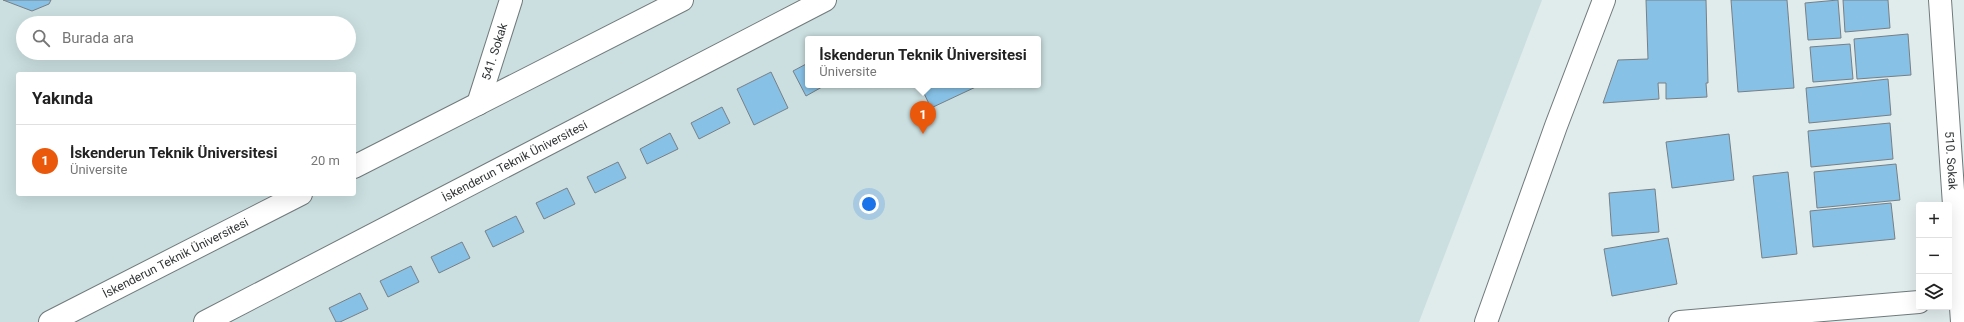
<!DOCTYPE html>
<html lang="tr">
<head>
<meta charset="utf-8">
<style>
	body { margin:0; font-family:Roboto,sans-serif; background:#f2f2f2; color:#222 }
	.controls { position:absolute; right:12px; bottom:12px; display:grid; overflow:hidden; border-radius:4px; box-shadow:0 4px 16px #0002 }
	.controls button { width:36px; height:36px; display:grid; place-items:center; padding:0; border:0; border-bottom:1px solid #e0e0e0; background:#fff; color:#222; font:20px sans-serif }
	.you { position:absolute; left:869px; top:204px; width:14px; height:14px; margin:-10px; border:3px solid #fff; border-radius:50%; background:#1a73e8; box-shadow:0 0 0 6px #1a73e833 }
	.badge { display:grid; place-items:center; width:26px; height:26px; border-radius:50%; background:#ea580c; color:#fff; font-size:13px; font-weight:700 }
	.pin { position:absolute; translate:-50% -33px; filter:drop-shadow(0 1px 2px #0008) }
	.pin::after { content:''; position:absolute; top:21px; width:14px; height:12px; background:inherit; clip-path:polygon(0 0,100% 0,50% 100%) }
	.popup { position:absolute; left:805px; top:36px; width:236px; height:52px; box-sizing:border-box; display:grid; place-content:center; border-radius:4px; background:#fff; filter:drop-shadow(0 1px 3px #0005); font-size:13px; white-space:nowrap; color:#767676 }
	.popup b { font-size:15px; color:#222 }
	.popup::after { content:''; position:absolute; left:50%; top:100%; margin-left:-8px; border:8px solid transparent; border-top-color:#fff }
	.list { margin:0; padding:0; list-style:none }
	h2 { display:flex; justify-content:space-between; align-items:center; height:52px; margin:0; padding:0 16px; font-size:17px }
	h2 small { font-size:13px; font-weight:400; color:#767676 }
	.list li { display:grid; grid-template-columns:26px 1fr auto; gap:12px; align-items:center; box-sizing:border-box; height:72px; padding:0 16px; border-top:1px solid #e0e0e0 }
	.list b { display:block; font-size:15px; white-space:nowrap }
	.list p { margin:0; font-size:13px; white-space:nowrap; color:#767676 }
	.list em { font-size:13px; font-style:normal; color:#767676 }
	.icon { flex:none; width:22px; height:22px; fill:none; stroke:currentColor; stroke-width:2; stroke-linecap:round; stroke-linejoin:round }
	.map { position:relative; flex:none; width:1964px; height:322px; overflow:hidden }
	.search { position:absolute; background:#fff; box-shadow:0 4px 16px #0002; left:16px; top:16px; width:340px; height:44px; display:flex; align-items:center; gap:10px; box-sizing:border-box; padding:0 14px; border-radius:22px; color:#767676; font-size:15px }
	.panel { position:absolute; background:#fff; box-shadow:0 4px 16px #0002; left:16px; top:72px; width:340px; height:124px; border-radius:4px }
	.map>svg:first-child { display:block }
</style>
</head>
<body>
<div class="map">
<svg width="1964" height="322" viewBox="0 0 1964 322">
	<rect width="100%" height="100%" fill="#e0ebec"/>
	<path fill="#cbdfe0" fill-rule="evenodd" d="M0 0H1542L1419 322H0ZM23 23H349V53H23ZM808 39H1038V85H808ZM18 74H354V194H18Z"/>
	<g fill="#87c2e6" stroke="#787f84">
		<path d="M3 0H51L49 4 32 11Z"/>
		<path d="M1646 0H1706L1708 83H1706L1707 97 1666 99V83H1658L1659 99 1603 103 1618 60 1648 59Z"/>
		<path d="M1731 0H1787L1794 88 1738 92Z"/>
		<path d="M1838 0 1841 38 1808 40 1805 3Z"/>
		<path d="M1843 0H1888L1890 28 1845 32Z"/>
		<path d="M1908 34 1911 75 1857 79 1854 39Z"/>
		<path d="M1850 44 1853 79 1813 82 1810 47Z"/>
		<path d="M808 63V85H821L822 87 806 96 793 71Z"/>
		<path d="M771 72 788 108 754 125 737 89Z"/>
		<path d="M1888 79 1891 115 1809 123 1806 88Z"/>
		<path d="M920 85H980L931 108Z"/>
		<path d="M722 107 730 123 699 139 691 123Z"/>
		<path d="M1890 123 1893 159 1811 167 1808 131Z"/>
		<path d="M670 133 678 149 647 164 640 149Z"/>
		<path d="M1729 134 1734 180 1672 188 1666 142Z"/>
		<path d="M618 162 626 178 595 193 587 177Z"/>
		<path d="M1896 164 1900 200 1817 208 1814 172Z"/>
		<path d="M1788 172 1797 254 1762 258 1753 176Z"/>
		<path d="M567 188 575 204 544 219 536 203Z"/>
		<path d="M1655 189 1659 232 1612 236 1609 193Z"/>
		<path d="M1891 203 1895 239 1813 247 1810 211Z"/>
		<path d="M516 216 524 232 493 247 485 231Z"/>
		<path d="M1668 238 1677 284 1612 296 1604 249Z"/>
		<path d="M462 242 470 258 439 273 431 257Z"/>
		<path d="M411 266 419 282 388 297 380 281Z"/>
		<path d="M360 293 368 309 340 322H336L329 308Z"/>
	</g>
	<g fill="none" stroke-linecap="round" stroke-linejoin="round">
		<g stroke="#717a7b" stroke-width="24">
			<g id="street">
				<path id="s1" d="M1940 0 1962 322"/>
				<path id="s2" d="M478 104 511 0"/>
				<path d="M1486 322 1556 126 1604 0"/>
				<path d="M1680 322 1919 302"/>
			</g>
		</g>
		<g stroke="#717a7b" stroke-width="24">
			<g id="secondary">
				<path d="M354 167 682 0"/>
				<path id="s3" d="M50 322 301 194"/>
				<path id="s4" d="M205 322 825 0"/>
			</g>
		</g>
		<use href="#street" stroke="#fff" stroke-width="22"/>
		<use href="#secondary" stroke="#fff" stroke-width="22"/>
	</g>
	<g text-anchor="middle" stroke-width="3.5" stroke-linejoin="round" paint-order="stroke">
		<g font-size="12" fill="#303435" stroke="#fff">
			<text dy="4" stroke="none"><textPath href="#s2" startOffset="55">541. Sokak</textPath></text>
			<text dy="4" stroke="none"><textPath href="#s4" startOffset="349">İskenderun Teknik Üniversitesi</textPath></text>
			<text dy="4" stroke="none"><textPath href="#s1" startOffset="161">510. Sokak</textPath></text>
			<text dy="4" stroke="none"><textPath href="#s3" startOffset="141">İskenderun Teknik Üniversitesi</textPath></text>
		</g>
	</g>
</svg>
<div class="controls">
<button>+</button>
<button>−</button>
<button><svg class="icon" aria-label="layers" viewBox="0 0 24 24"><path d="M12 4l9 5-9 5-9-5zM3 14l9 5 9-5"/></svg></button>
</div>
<div class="you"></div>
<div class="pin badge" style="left:923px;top:134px">1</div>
<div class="popup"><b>İskenderun Teknik Üniversitesi</b>Üniversite</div>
<div class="search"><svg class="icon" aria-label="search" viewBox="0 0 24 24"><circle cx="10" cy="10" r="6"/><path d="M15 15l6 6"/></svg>Burada ara</div>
<section class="panel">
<h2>Yakında<small></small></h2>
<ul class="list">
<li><span class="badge">1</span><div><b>İskenderun Teknik Üniversitesi</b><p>Üniversite</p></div><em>20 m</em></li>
</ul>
</section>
</div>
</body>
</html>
